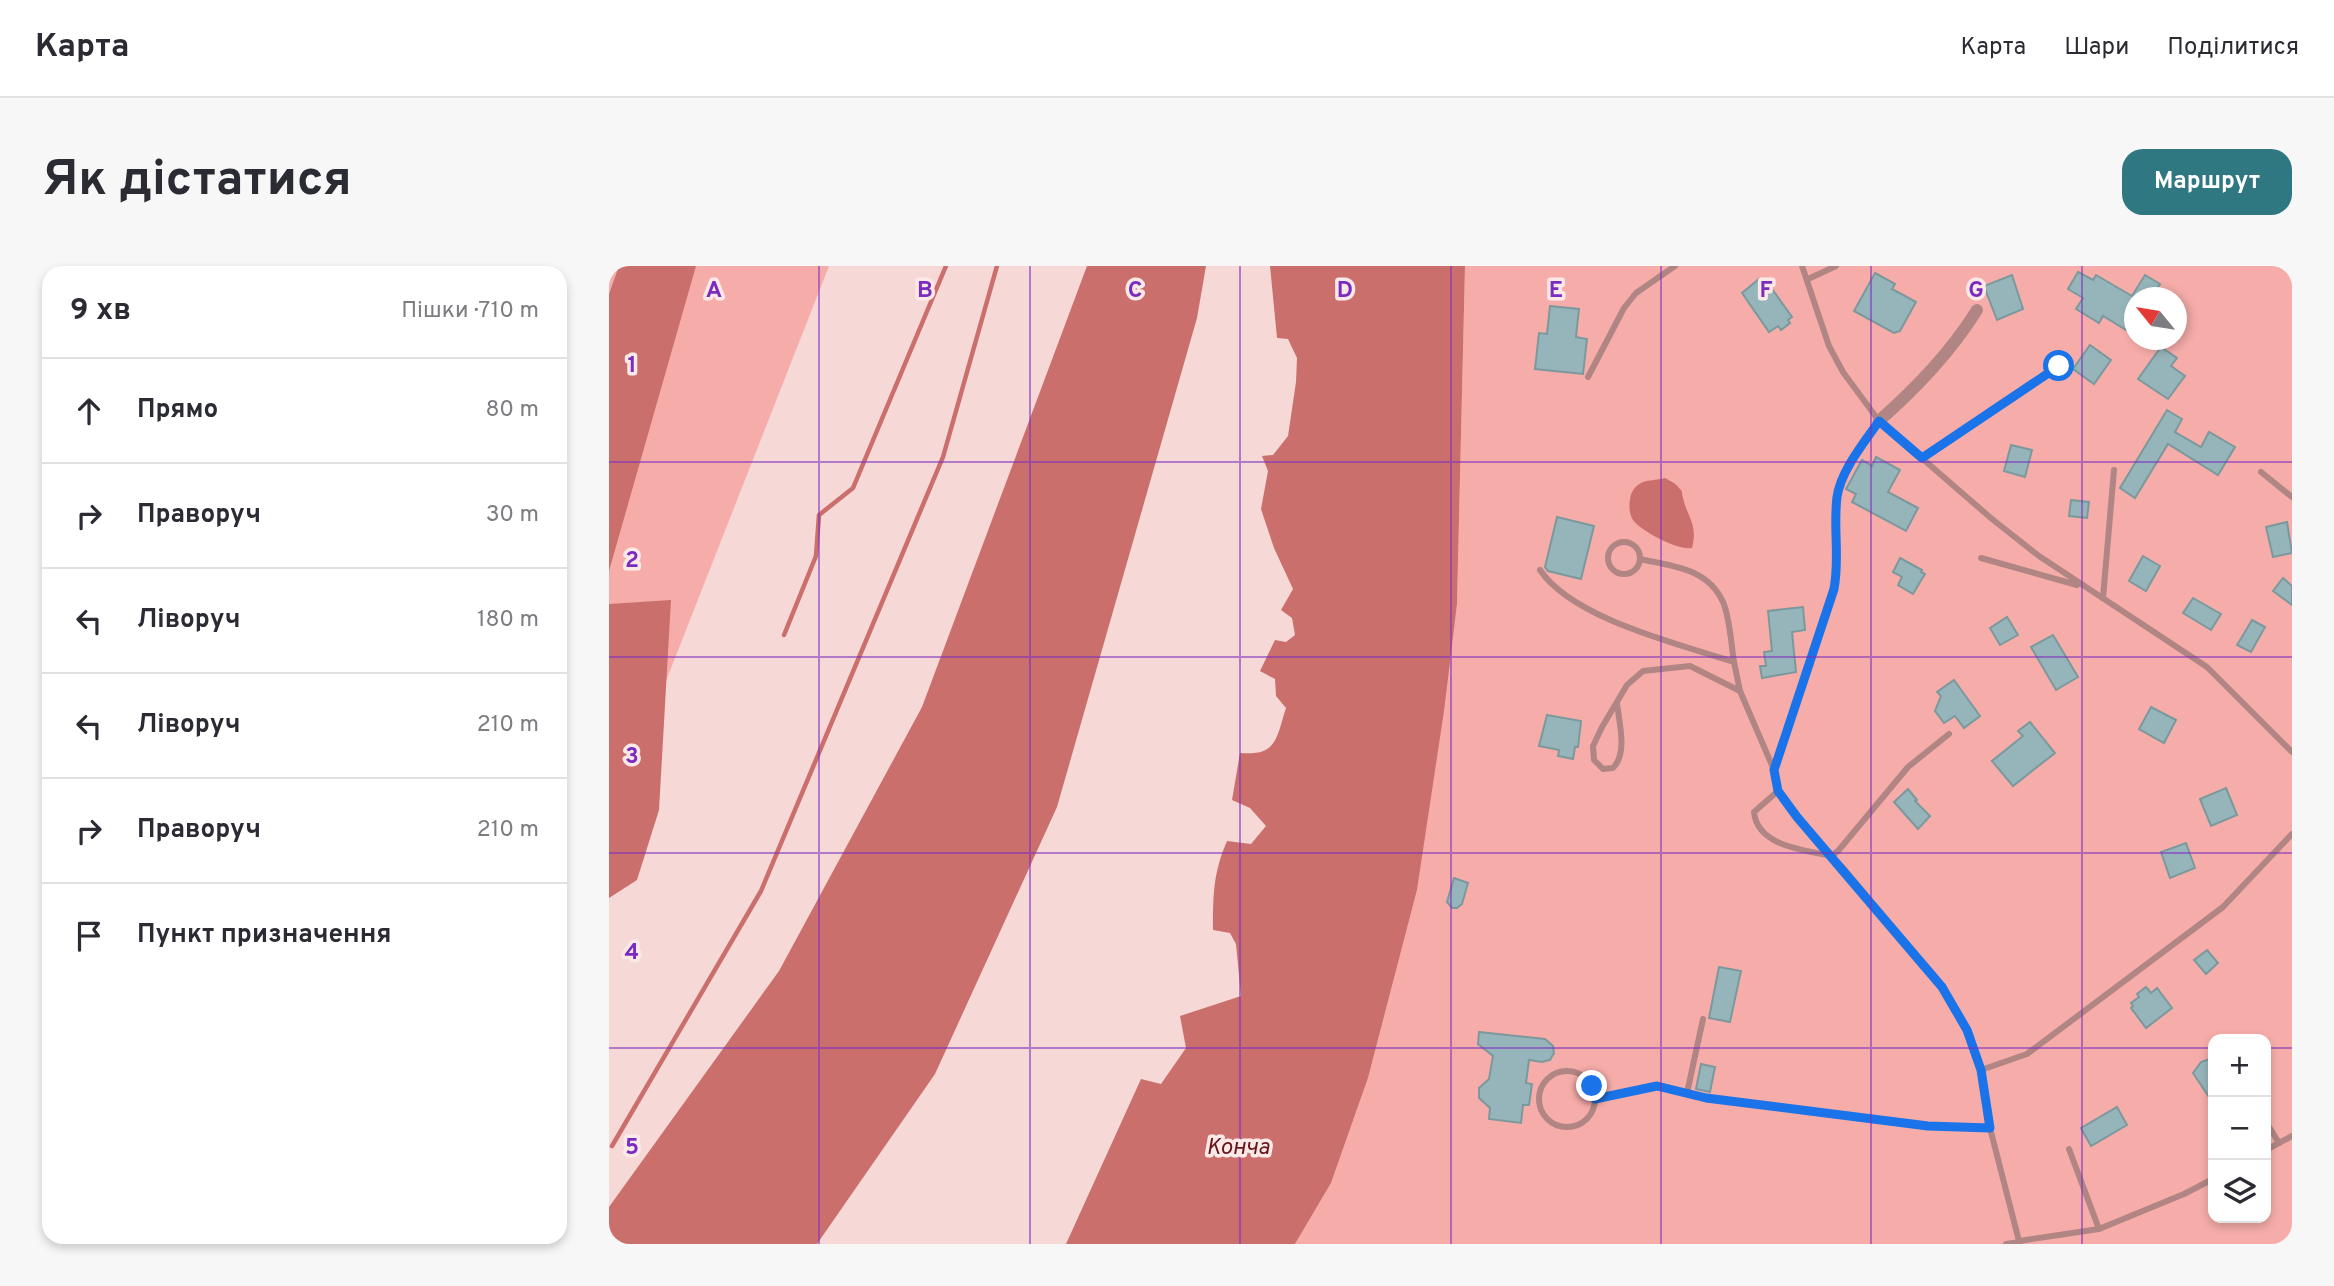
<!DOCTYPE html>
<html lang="uk">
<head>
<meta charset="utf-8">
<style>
	body { margin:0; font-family:Overpass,sans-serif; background:#f7f7f7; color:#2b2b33 }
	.controls { position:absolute; right:21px; bottom:21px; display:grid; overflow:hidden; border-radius:14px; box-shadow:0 4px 10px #0003 }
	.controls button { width:63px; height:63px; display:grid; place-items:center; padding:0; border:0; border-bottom:2px solid #e1e1e2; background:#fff; color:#2b2b33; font:35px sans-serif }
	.compass { position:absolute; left:1515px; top:21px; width:63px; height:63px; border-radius:50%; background:#fff; box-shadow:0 4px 10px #0003; rotate:300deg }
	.stop { position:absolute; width:21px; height:21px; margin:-16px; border:5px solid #1a73e8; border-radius:50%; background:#fff }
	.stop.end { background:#1a73e8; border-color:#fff; box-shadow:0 2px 7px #0008 }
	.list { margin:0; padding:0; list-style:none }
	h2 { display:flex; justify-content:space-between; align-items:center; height:91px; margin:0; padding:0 28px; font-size:30px }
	h2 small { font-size:23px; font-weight:400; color:#7c7c81 }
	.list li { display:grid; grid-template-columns:46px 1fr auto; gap:21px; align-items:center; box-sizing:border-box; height:105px; padding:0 28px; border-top:2px solid #e1e1e2 }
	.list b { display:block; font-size:26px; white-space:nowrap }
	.list em { font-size:23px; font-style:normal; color:#7c7c81 }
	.icon { flex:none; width:38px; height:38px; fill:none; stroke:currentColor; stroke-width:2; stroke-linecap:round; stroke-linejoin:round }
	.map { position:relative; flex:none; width:1683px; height:978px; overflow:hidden; border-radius:21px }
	header { display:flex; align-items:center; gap:42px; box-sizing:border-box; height:98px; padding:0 35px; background:#fff; border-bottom:2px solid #e1e1e2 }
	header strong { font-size:33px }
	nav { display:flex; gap:38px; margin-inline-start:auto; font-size:24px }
	.intro { display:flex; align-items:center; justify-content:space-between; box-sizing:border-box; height:168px; padding:0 42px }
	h1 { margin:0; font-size:49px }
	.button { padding:18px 32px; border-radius:21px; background:#2f7781; color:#fff; font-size:24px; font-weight:700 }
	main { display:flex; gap:42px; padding:0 42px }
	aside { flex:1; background:#fff; border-radius:21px; box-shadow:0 4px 10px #0003 }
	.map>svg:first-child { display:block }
</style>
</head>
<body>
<header>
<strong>Карта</strong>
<nav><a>Карта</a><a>Шари</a><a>Поділитися</a></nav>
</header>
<div class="intro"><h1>Як дістатися</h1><a class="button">Маршрут</a></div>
<main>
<aside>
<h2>9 хв<small>Пішки · 710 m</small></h2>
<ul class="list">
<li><svg class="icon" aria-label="ahead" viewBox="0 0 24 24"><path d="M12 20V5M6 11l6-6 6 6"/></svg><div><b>Прямо</b></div><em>80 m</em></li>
<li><svg class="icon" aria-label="right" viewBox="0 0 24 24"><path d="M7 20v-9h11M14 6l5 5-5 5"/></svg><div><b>Праворуч</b></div><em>30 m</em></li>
<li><svg class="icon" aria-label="left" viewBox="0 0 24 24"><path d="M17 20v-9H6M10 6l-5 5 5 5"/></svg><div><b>Ліворуч</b></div><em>180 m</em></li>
<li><svg class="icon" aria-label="left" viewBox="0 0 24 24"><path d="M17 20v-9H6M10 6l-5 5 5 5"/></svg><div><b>Ліворуч</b></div><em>210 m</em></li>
<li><svg class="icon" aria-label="right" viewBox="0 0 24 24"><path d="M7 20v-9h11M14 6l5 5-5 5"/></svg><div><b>Праворуч</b></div><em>210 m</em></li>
<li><svg class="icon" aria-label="arrive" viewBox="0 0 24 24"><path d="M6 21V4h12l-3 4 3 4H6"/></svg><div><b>Пункт призначення</b></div></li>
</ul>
</aside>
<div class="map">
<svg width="1683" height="978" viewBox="0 0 1683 978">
	<rect width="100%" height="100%" fill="#f6d8d6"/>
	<g fill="#f6ada9" fill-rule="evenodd">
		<path d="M0 0H220L0 560Z"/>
		<path d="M856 0H1683V978H686L722 917 759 812 808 624 848 338ZM1526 32H1568V74H1526ZM1604 773H1657V952H1604Z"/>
	</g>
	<g fill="#cb6f6d">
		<path d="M10 0H87L0 305V28Z"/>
		<path d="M478 0H597L588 52 448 541 326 808 208 978H0V941L170 705 313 441Z"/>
		<path d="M661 0H856L848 338 835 445 808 624 759 812 722 917 686 978H457L532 813 552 818 577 782 571 750 632 730 627 678 621 667 604 664C604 630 604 607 618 575L642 578 657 560 641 542 623 534 631 487C668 490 667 473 677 442L667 430 666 413 651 405 666 374 677 376 686 369 683 352 672 344 684 323 665 282 652 243 659 205 653 190 664 189 679 170 687 116 688 92 679 73 668 72Z"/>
		<path d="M1056 212C1061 215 1067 217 1070 222 1075 227 1072 226 1074 232 1079 252 1089 259 1083 282 1069 285 1032 265 1024 254 1020 248 1020 239 1021 233 1022 225 1027 219 1034 216 1040 214 1049 214 1056 212Z"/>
		<path d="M62 334 50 544 28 614 0 632V338Z"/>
	</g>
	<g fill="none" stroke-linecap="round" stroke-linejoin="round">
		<g stroke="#cb6f6d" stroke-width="4.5">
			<path d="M175 369 207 290 210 249 244 222 337 0"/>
			<path d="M3 880 152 625 334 191 388 0"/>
		</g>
	</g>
	<g fill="#96b5ba" stroke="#7b999d" stroke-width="2">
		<path d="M1469 6 1484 14 1487 9 1523 30 1536 9 1551 18 1543 32H1525V60L1522 67 1494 50 1490 57 1467 43 1474 32 1459 23Z"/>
		<path d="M1266 7 1286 18 1283 23 1307 36 1291 65 1285 67 1245 45Z"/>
		<path d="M1403 9 1414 43 1388 54 1375 20Z"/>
		<path d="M1150 13 1151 16 1156 13 1183 51 1179 54 1181 57 1172 64 1169 60 1160 66 1133 27Z"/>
		<path d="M941 40 970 43 967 71 978 73 974 108 926 103 930 67 938 68Z"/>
		<path d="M1481 79 1502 94 1485 118 1464 103Z"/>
		<path d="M1552 81 1568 92 1562 100 1576 110 1559 133 1529 113Z"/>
		<path d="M1558 144 1573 153 1566 166 1592 181 1600 166 1626 181 1609 209 1559 178 1526 232 1511 222Z"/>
		<path d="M1402 179 1423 184 1416 211 1395 205Z"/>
		<path d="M1267 191 1291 204 1279 226 1309 242 1297 265 1243 236 1247 228 1237 223 1253 194 1263 200Z"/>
		<path d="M1462 234 1480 236 1478 252 1460 250Z"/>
		<path d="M948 251 985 260 972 313 939 305 936 301Z"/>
		<path d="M1678 256 1683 287 1664 291 1657 261Z"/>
		<path d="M1534 290 1551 300 1537 325 1520 315Z"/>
		<path d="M1291 292 1313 304 1312 306 1316 308 1304 328 1289 319 1293 311 1284 306Z"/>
		<path d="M1674 312 1683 320V339L1664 325Z"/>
		<path d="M1584 332 1612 348 1602 364 1574 347Z"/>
		<path d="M1194 341 1196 364 1183 366 1187 406 1153 412 1151 400H1157L1155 386 1163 385 1159 345Z"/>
		<path d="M1398 351 1409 369 1391 379 1381 362Z"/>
		<path d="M1643 354 1656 361 1642 386 1628 379Z"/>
		<path d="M1444 369 1469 411 1447 424 1422 381Z"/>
		<path d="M1345 414 1371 450 1355 462 1346 450 1335 457 1326 445 1332 430 1328 426Z"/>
		<path d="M1542 441 1567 454 1555 477 1530 463Z"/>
		<path d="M938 449 972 455 969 481H966L964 493 949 490 950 484 930 480Z"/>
		<path d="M1421 456 1446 487 1404 520 1383 495 1414 470 1409 465Z"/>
		<path d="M1617 522 1628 549 1602 560 1591 533Z"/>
		<path d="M1299 523 1308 534 1306 535 1321 550 1309 563 1285 536Z"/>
		<path d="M1577 577 1586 602 1561 612 1552 586Z"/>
		<path d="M845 612 859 617 853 638 848 642H843L838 636Z"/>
		<path d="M1598 684 1609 697 1597 708 1585 694Z"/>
		<path d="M1110 701 1132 705 1121 756 1100 752Z"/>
		<path d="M1537 721 1542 727 1548 722 1563 742 1537 762 1522 742 1524 740 1522 737 1530 731 1528 728Z"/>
		<path d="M870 766 936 773 944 780 945 787 941 794 933 796 920 794 917 817 923 818 920 839H914L912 857 880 853 881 842 870 832V822L880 813 884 790 869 778Z"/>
		<path d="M1604 792V837L1584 807 1592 796Z"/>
		<path d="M1092 798 1106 801 1101 826 1087 823Z"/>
		<path d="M1508 841 1518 859 1482 880 1472 862Z"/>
	</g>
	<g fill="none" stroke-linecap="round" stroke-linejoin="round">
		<g stroke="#b08583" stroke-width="6">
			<path d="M1193 0 1220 80 1234 106 1270 155 1383 253 1430 290 1598 401 1683 486"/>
			<path d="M1199 13 1227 0"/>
			<path d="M979 111 1015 42 1027 27 1066 0"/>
			<path d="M1313 192 1450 101"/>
			<path d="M1652 206 1683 231"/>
			<circle cx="1015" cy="292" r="16"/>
			<path d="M1372 292 1468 319"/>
			<path d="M1031 293C1063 300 1099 302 1114 336 1121 352 1122 378 1125 396"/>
			<path d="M931 304C964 353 1070 378 1125 396L1131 425 1165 504 1169 525"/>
			<path d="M1494 332 1505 204"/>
			<path d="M1008 437C1010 457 1019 487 1004 502L994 503 985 494 984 480 993 461 1018 419 1034 405 1081 400 1131 425"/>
			<path d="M1340 468 1299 501 1229 585 1222 590C1195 584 1148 580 1145 546L1169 525C1189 553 1211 579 1235 603L1333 721 1358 763 1372 804 1381 862 1410 975 1490 963 1575 928 1604 913"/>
			<path d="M1165 504 1225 323C1231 290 1224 262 1228 231 1232 204 1255 177 1270 155"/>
			<path d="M1372 804 1418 788 1614 641 1683 568"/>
			<circle cx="958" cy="833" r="28"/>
			<path d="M1078 827 1094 753"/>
			<path d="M986 833 1048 820 1097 832 1319 860 1381 862"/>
			<path d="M1657 856 1670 877"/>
			<path d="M1460 883 1490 963"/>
			<path d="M1657 884 1683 870"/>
			<path d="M1397 978 1411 976"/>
		</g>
		<path stroke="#b08583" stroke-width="12" d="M1270 155C1308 121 1341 87 1368 44"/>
	</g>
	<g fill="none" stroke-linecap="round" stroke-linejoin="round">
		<path stroke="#1a73e8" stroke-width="9" d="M983 820 986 833 1048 820 1097 832 1319 860 1381 862 1372 804 1358 764 1333 721 1188 551 1169 525 1165 504 1225 323C1231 291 1224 262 1228 231 1232 204 1255 177 1270 155L1313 192 1450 100"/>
	</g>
	<path fill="none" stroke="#7b2cbf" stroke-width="2" stroke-opacity="0.55" d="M210 0V978M421 0V978M631 0V978M842 0V978M1052 0V978M1262 0V978M1473 0V978M0 196H1683M0 391H1683M0 587H1683M0 782H1604M1657 782H1683"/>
	<g text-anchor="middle" stroke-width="7" stroke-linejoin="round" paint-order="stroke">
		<g font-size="23" font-style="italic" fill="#69141a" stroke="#fbe9e7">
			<text x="629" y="888">Конча</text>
		</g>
	</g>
	<g font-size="23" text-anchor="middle" font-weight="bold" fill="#7b2cbf" stroke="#fbe9e7" stroke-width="7" stroke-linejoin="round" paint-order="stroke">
		<text x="105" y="31">A</text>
		<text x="316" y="31">B</text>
		<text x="526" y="31">C</text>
		<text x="736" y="31">D</text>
		<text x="947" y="31">E</text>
		<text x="1157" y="31">F</text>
		<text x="1367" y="31">G</text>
		<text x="23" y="106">1</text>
		<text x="23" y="301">2</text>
		<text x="23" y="497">3</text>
		<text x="23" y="693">4</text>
		<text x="23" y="888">5</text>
	</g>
</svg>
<div class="controls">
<button>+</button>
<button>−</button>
<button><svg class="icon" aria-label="layers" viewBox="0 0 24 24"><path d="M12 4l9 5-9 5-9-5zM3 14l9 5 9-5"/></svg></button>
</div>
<svg class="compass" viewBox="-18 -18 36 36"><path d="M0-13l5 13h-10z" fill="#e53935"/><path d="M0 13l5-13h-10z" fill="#7c7c81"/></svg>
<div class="stop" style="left:1450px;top:100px"></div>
<div class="stop end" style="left:983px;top:820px"></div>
</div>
</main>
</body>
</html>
